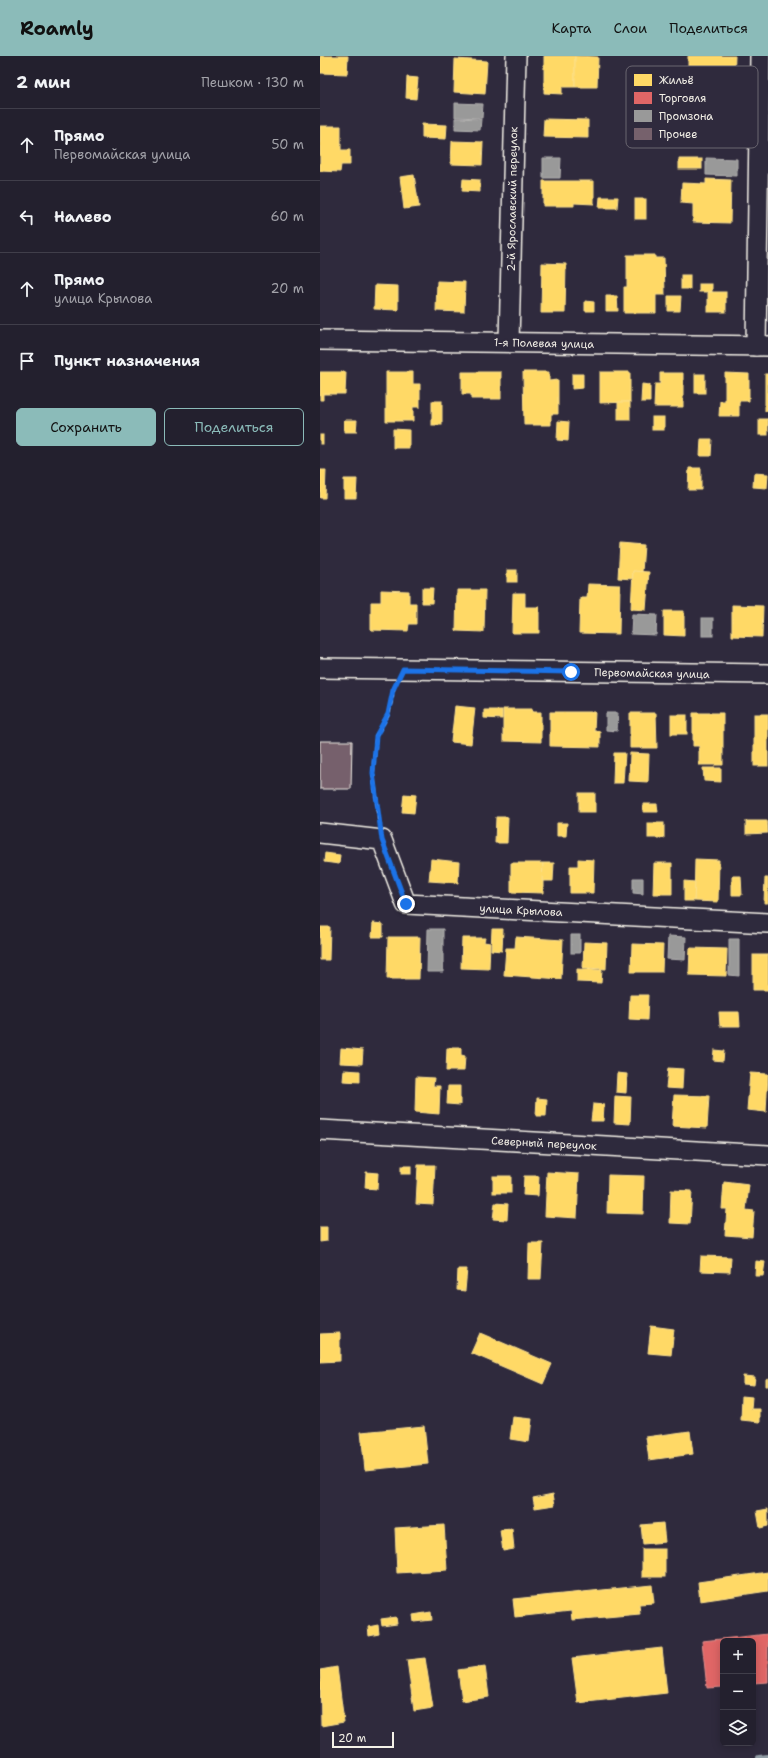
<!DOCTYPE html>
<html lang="ru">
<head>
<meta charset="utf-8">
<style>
	body { margin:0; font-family:"Shantell Sans",sans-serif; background:#2f2d3a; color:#f1f3f6 }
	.controls { position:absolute; right:12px; bottom:12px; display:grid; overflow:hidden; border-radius:6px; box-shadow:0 2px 10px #0003 }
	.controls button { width:36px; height:36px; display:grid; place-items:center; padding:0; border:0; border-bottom:1px solid #403e4a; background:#23202e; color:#f1f3f6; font:20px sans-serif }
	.scale { position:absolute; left:12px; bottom:10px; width:62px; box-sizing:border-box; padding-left:4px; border:2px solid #f4f1e8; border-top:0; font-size:11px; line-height:14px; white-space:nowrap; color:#f4f1e8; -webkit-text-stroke:3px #2f2a3d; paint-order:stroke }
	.stop { position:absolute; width:12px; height:12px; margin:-9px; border:3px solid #1a73e8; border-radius:50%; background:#fff }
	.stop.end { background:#1a73e8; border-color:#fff; box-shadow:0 1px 4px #0008 }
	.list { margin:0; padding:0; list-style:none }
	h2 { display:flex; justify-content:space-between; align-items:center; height:52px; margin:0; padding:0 16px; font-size:17px }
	h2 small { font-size:13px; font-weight:400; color:#a3a3aa }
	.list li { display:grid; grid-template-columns:26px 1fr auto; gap:12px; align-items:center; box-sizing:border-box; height:72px; padding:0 16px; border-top:1px solid #403e4a }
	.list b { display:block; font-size:15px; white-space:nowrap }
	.list p { margin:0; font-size:13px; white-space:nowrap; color:#a3a3aa }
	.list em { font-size:13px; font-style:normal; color:#a3a3aa }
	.actions { display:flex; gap:8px; padding:12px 16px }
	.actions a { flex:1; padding:9px 0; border:1px solid #8bbbb9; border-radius:6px; text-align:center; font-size:14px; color:#8bbbb9 }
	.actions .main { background:#8bbbb9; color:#111 }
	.icon { flex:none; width:22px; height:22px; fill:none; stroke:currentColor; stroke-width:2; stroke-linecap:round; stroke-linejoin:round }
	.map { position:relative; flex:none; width:448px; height:1702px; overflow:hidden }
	header { display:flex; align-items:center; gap:24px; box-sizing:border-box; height:56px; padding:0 20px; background:#8bbbb9; color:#111 }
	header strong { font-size:19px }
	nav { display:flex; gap:22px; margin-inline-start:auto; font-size:14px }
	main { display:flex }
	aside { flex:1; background:#23202e }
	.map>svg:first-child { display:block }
</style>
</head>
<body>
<header>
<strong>Roamly</strong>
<nav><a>Карта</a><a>Слои</a><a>Поделиться</a></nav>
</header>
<main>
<aside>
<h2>2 мин<small>Пешком · 130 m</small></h2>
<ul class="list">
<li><svg class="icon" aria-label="ahead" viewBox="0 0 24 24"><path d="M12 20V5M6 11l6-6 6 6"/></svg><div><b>Прямо</b><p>Первомайская улица</p></div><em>50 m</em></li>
<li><svg class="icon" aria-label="left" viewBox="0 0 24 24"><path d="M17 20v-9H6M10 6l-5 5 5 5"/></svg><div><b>Налево</b></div><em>60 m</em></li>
<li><svg class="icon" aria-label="ahead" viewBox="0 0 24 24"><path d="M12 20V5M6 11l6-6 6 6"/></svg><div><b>Прямо</b><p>улица Крылова</p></div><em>20 m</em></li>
<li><svg class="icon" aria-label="arrive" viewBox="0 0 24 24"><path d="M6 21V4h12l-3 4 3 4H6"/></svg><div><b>Пункт назначения</b></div></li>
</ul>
<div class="actions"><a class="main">Сохранить</a><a>Поделиться</a></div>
</aside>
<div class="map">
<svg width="448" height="1702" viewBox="0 0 448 1702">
	<rect width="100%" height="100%" fill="#2f2a3d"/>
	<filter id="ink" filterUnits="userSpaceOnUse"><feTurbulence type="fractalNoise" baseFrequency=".025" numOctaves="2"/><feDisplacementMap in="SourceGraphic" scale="8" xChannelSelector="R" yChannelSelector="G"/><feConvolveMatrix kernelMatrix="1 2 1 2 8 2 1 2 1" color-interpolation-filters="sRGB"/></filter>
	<g filter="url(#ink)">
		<g fill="#ffd966" stroke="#fce08d">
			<path d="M0 0H28L27 18 0 17Z"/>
			<path d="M224 0H255V31H242V38L224 37Z"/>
			<path d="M255 0 278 1 277 31H255Z"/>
			<path d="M368 0H415L414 24 368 23Z"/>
			<path d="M135 3 167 5 165 38 134 36Z"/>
			<path d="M87 21 98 22 96 43 86 42Z"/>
			<path d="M224 63 268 64V82L223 81Z"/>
			<path d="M102 68 127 69 126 83 102 82Z"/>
			<path d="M0 70H21V94H30V109H21L20 116 0 115Z"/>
			<path d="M132 85 163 86 162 109 131 108Z"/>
			<rect x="359" y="103" width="23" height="10"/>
			<path d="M94 119 99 151 84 153 80 121Z"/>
			<path d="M143 123 160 124V136L142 135Z"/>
			<path d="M386 123 411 124 410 167 373 166V148L361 147 362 127 386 128Z"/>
			<path d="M223 125H274V148L254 147V150H223Z"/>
			<path d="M280 141H298L297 152H279Z"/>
			<rect x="315" y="143" width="11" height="20"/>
			<path d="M307 199H335V202H344L345 239H336V257H304V231H307Z"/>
			<path d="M222 207 246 208 245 257H221Z"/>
			<rect x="361" y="219" width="9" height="14"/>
			<path d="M117 225 145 226 144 256 116 255Z"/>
			<rect x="379" y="228" width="13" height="8"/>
			<path d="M55 229 78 230V254L54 253Z"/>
			<rect x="388" y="236" width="18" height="20"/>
			<path d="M286 240H297L298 255H286Z"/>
			<path d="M348 240H361L360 255H348Z"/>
			<path d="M265 245 274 246V255H265Z"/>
			<path d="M0 316H26L25 338H3V344H0Z"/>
			<path d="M66 316H93V328H100V351H93V365H66Z"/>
			<path d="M142 316H181V343H151V338H142Z"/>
			<path d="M203 316H229V325L238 324V358H231V369H204Z"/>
			<path d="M280 316H310V346L280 347Z"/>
			<path d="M340 317H363V351H334L335 328H340Z"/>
			<path d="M405 317 429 318V345H419V360H399L400 345H405Z"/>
			<path d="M252 318H263V332L252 333Z"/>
			<rect x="375" y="318" width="10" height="19"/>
			<rect x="445" y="318" width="3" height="37"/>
			<path d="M322 328 330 329V346H321Z"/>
			<rect x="112" y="345" width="10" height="24"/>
			<rect x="298" y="346" width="12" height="18"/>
			<rect x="332" y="361" width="12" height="13"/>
			<rect x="439" y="363" width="9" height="16"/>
			<path d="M24 364H37L36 376H24Z"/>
			<path d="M238 365 249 366 248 385 237 384Z"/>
			<path d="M73 373 89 374V392H73Z"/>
			<rect x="0" y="379" width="3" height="9"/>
			<path d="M381 383H392L391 400H380Z"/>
			<path d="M369 412H381V434H368Z"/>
			<path d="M0 414H6L5 442H0Z"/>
			<path d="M434 417 448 418 447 432 433 431Z"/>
			<path d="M24 423H37L36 442H24Z"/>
			<path d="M300 487 324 489 322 516 313 515V523L298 522Z"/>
			<rect x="187" y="514" width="10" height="12"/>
			<path d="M313 515 329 516 326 554 311 553Z"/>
			<path d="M268 528 300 529 299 578 259 577 260 542H267Z"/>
			<path d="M102 532H113L112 547H102Z"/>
			<path d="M61 534 89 535V547H96V568H89L88 575 51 574V546H61Z"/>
			<path d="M137 534H165L164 576 136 575Z"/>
			<path d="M193 537H205V551H219V577H192Z"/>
			<path d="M412 549 443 550 442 581 412 580Z"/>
			<path d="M344 555H364V580L344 579Z"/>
			<path d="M135 650 155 652 151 688 131 686Z"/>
			<path d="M183 653H212V656H221V686L183 685Z"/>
			<path d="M164 654H182V663L164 662Z"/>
			<path d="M230 656H275L274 675H280V691L230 690Z"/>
			<path d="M310 657H336L337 692H310Z"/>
			<path d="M373 657H403V709H379V690H373Z"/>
			<rect x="434" y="658" width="14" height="52"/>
			<rect x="351" y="659" width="16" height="19"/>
			<path d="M294 697H305L303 727H293Z"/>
			<path d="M310 697 329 698 328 726 309 725Z"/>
			<path d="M383 712H401V726L384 725Z"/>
			<rect x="259" y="737" width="16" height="19"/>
			<path d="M84 738 96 739 94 757 82 756Z"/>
			<path d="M323 748H337L338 756H323Z"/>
			<path d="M176 761H188L187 787H175Z"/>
			<path d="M426 765H447L448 777 426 778Z"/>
			<path d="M237 767H247L246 780H237Z"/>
			<rect x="328" y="767" width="16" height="15"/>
			<path d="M5 797 20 799 19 808 4 806Z"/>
			<path d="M111 803 139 806 138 827 109 825Z"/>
			<path d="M258 803 274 804 273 837H250V810H258Z"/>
			<path d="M375 803 399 804 398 846 374 845Z"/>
			<path d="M191 807H223V837L191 836Z"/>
			<path d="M223 807H234L233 825H222Z"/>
			<path d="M334 807H352V838H333Z"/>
			<path d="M412 820H421L422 839H412Z"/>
			<path d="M445 822H448V847H444Z"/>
			<path d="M364 825 375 826 374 845H364Z"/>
			<path d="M53 867 63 868V881H52Z"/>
			<path d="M0 871H10L9 904H0Z"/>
			<path d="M172 873H183L182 895 171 894Z"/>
			<path d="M68 881H100L99 923H67Z"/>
			<path d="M196 881 243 884 241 923 184 919 186 892H195Z"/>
			<path d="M142 882H165L164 886 170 887 169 913 141 912Z"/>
			<path d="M264 886 287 887 286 913 263 912Z"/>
			<path d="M312 888 343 889 342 916H311Z"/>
			<path d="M370 892 407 893 406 920 369 919Z"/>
			<rect x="433" y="899" width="15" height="35"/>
			<path d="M257 913 282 914 281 927 257 926Z"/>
			<path d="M310 939H328L327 964 309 963Z"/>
			<path d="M399 956H419L420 970H400Z"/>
			<path d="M21 992 43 994 42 1008 20 1007Z"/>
			<path d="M127 992H141V999L145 1000 144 1015H126Z"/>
			<path d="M394 994 404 995 403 1005 393 1004Z"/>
			<path d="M348 1012 363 1013 362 1033 346 1032Z"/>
			<path d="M24 1014 40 1015V1026L23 1025Z"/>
			<path d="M297 1017 307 1018 306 1037 296 1036Z"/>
			<path d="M430 1017 448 1018 446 1056 427 1054Z"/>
			<path d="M96 1021 114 1022 113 1030H120L119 1058 95 1056Z"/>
			<path d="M128 1030H140V1049L127 1048Z"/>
			<path d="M354 1039 389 1040 387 1072 352 1070Z"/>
			<path d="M295 1040 311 1041 310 1068 294 1067Z"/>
			<path d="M217 1042 227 1043 226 1060H216Z"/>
			<path d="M273 1048 284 1049 283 1065H271Z"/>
			<path d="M98 1109H115L113 1149 96 1148Z"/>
			<rect x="81" y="1110" width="10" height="8"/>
			<path d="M46 1116 58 1117 57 1133 45 1132Z"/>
			<path d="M227 1116 259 1118 257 1162 225 1160Z"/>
			<path d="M288 1119 324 1120 323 1158 287 1157Z"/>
			<rect x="173" y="1120" width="18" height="17"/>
			<path d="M204 1120H219L218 1140 203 1139Z"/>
			<path d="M404 1126 429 1129 426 1154 434 1155 432 1181 405 1179 407 1153H402Z"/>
			<path d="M351 1134 372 1135 370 1168 350 1167Z"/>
			<path d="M175 1147 188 1148 187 1164 173 1163Z"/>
			<path d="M0 1171H7V1185L0 1186Z"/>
			<path d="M209 1187H223L221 1223H208Z"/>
			<path d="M381 1200 411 1201 410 1216 380 1215Z"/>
			<path d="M436 1205 445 1206 443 1220H435Z"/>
			<path d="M138 1213H147L145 1235 137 1234Z"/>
			<path d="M331 1270 354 1273 351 1299 328 1297Z"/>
			<path d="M20 1277V1305L0 1306V1278Z"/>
			<path d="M160 1277 232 1308 223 1328 151 1297Z"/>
			<path d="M423 1320 435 1321 434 1329 423 1328Z"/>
			<path d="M448 1322V1330H446V1323Z"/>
			<path d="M422 1340 432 1341 431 1353H440V1366L421 1364Z"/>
			<path d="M193 1361 212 1363 209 1386 190 1383Z"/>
			<path d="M104 1370 108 1408 45 1414 41 1376Z"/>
			<path d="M370 1375 373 1398 329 1404 326 1381Z"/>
			<path d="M233 1438 235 1449 215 1452 213 1442Z"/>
			<path d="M448 1453V1470L440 1472 437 1455Z"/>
			<path d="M343 1467 345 1486 323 1488 321 1469Z"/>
			<path d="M124 1469 127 1514 77 1517 75 1472Z"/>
			<path d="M192 1473 194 1493 183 1495 180 1474Z"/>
			<rect x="322" y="1493" width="23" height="28"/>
			<path d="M448 1516V1535L380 1545 378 1526Z"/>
			<path d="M332 1529 334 1547 319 1548 320 1558 252 1564 251 1555 195 1561 193 1543Z"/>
			<path d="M111 1556 112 1564 94 1566 93 1559Z"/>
			<path d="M76 1561 77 1568 62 1570 61 1563Z"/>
			<path d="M58 1569 59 1578 49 1580 48 1571Z"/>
			<path d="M342 1592 347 1637 258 1647 252 1602Z"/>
			<path d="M105 1602 113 1652 94 1655 87 1604Z"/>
			<path d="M165 1610 169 1641 142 1645 138 1614Z"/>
			<path d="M17 1611 24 1666 1 1670 0 1614Z"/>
		</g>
		<path fill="#e06666" stroke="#e6908d" d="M448 1578V1626L433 1627V1585H403V1631L387 1632 382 1585Z"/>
		<g fill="#999" stroke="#b4b3b1">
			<path d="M135 47 163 48 162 62 135 61Z"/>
			<path d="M135 62 161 63 160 74 135 73Z"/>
			<path d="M223 102H241L240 122H223Z"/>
			<path d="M386 102 417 103V120L386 119Z"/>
			<path d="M312 558 337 559 336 579 311 578Z"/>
			<rect x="382" y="562" width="11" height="18"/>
			<path d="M286 657H298L297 675 286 674Z"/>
			<path d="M313 822H323V838L313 837Z"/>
			<path d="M108 873H123V916H107Z"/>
			<rect x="251" y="879" width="9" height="18"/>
			<path d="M348 880 366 881 365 904 347 903Z"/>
			<path d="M409 883H419V920L409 919Z"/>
		</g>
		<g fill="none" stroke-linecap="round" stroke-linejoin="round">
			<path stroke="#939fa7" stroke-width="6" d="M439 1702 448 1701"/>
		</g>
		<path fill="#76616c" stroke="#f4f1e8" d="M0 685H32L31 733H0Z"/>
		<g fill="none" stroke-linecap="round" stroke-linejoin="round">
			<g stroke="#f4f1e8" stroke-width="22">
				<g id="minor">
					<path d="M0 284 448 290"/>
					<path d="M189 286 196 0"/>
					<path d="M436 290 440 0"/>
					<path d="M0 612 448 618"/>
					<path d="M0 777 62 784 86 848 448 867"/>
					<path d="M0 1074 448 1099"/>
				</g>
			</g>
			<path stroke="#f4f1e8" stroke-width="2.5" stroke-dasharray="4 3" stroke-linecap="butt" d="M59 764 53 717 56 680 69 658 74 633"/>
			<use href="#minor" stroke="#2f2a3d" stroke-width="19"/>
		</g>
	</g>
	<g fill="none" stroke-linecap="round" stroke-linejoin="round" filter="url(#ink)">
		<path stroke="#1a73e8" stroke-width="5" d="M86 848 62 784 53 717 56 680 68 658 73 634 83 613 251 616"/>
	</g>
	<g text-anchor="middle" stroke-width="4" stroke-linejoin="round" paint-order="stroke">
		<g font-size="11" fill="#f4f1e8" stroke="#2f2a3d">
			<text transform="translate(192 143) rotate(-89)" y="4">2-й Ярославский переулок</text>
			<text transform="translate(224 287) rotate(1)" y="4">1-я Полевая улица</text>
			<text transform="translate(332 617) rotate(1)" y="4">Первомайская улица</text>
			<text transform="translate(201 854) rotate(3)" y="4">улица Крылова</text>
			<text transform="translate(224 1087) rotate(3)" y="4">Северный переулок</text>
		</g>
	</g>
	<rect x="306" y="10" width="132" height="82" rx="6" fill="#2f2a3d" stroke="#6a6670" stroke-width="1"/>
	<rect x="314" y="18" width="18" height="12" fill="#ffd966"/>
	<rect x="314" y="36" width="18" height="12" fill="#e06666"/>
	<rect x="314" y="54" width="18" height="12" fill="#999"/>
	<rect x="314" y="72" width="18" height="12" fill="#76616c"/>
	<g font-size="11" fill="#f4f1e8">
		<text x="339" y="28">Жильё</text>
		<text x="339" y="46">Торговля</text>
		<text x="339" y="64">Промзона</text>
		<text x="339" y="82">Прочее</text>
	</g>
</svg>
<div class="controls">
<button>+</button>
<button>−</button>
<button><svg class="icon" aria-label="layers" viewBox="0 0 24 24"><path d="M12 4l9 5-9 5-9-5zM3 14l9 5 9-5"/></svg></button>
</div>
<div class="scale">20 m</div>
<div class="stop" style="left:251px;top:616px"></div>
<div class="stop end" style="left:86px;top:848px"></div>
</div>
</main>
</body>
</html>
